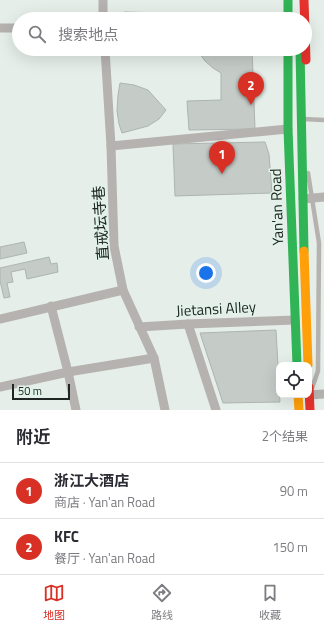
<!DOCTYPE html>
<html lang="zh">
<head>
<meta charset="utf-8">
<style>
	body { margin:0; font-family:"Titillium Web","Noto Sans SC",sans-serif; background:#f2f2f3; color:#2b2b33 }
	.controls { position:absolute; right:12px; bottom:12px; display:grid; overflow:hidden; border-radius:8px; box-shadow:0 4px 16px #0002 }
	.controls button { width:36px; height:36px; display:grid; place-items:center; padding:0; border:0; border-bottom:1px solid #e1e1e2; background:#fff; color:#2b2b33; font:20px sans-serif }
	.scale { position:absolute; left:12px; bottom:10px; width:58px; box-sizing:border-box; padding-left:4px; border:2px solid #202623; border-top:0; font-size:11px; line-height:14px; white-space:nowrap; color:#202623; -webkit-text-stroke:3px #e1f2e8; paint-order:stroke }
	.you { position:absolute; left:206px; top:273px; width:14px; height:14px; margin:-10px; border:3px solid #fff; border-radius:50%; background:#1a73e8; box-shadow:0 0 0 6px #1a73e833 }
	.badge { display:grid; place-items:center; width:26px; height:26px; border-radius:50%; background:#d93025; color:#fff; font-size:13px; font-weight:700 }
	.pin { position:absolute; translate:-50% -33px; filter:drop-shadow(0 1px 2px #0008) }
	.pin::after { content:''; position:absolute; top:21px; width:14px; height:12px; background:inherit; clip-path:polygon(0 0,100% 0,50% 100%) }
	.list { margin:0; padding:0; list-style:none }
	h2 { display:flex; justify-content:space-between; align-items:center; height:52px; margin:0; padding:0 16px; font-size:17px }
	h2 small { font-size:13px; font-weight:400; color:#7c7c81 }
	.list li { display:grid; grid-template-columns:26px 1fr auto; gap:12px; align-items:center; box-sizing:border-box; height:56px; padding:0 16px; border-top:1px solid #e1e1e2 }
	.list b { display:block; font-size:15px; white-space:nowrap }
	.list p { margin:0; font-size:13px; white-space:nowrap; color:#7c7c81 }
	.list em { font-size:13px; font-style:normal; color:#7c7c81 }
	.icon { flex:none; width:22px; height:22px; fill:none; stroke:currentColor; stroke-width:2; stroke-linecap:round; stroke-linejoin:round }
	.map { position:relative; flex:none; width:324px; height:410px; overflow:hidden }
	.search { position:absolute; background:#fff; box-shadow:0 4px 16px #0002; left:12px; right:12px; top:12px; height:44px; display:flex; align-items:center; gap:10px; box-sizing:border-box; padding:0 14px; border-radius:22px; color:#7c7c81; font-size:15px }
	.sheet { height:164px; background:#fff }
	nav { display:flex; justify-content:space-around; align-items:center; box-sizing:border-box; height:56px; border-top:1px solid #e1e1e2; background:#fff; font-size:11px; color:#7c7c81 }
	nav a { display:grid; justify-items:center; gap:2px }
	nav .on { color:#d93025 }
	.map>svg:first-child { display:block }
</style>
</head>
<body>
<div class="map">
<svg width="324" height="410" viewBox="0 0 324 410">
	<rect width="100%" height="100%" fill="#e5eee9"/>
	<g fill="#c5cbc7" stroke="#aeb5b1">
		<path d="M124 12 237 15 240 19H124Z"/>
		<path d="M125 49H252L255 129 189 130 187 101 221 100V73L213 68 205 61 197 50Z"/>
		<path d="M120 83 134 85 148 90 166 110 159 119 148 126 122 133 119 124 117 111 118 95Z"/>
		<path d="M265 142 269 154 272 193 175 196 173 144Z"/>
		<path d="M24 242 27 253 0 259V247Z"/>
		<path d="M49 257 51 264 57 263 58 272 27 279 25 269 11 272 13 282 7 283 10 297 4 298 0 281V268Z"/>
		<path d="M276 330 280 402 223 403 200 333Z"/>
	</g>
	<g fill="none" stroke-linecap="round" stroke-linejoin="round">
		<g stroke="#b5b2af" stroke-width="4.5">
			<path d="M303 119 324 120"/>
			<path d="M308 173 319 243 318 371 312 388"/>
		</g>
		<g stroke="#b5b2af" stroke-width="9">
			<path d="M103 0V19"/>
			<path d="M0 28H19"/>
			<path d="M105 49 111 146 114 246 123 290 154 358 165 410"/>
			<path d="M111 146 288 129"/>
			<path d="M303 199 324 197"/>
			<path d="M51 306 68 372 76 410"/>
			<path d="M0 319 123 290"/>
			<path d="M188 324 216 410"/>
			<path d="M139 327 188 324 295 320"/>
			<path d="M0 387 68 372 154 358"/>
			<path d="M309 395 324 394"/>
		</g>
		<g stroke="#30b455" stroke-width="9">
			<path d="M288 0V19"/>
			<path d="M288 49V129L297 365"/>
			<path d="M300 49 304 251"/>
		</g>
		<g stroke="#ff9f0a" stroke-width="9">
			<path d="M304 251 308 365"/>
			<path d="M298 395 299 410"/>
		</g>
		<g stroke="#e5322d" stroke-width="9">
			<path d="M304 0 306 60"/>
			<path d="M309 387 310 410"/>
		</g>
	</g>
	<g text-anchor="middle" stroke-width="3" stroke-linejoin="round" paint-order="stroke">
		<g font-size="15" fill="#202623" stroke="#e1f2e8">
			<text transform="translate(277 207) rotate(-92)" y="5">Yan'an Road</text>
			<text transform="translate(101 223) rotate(-94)" y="5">直戒坛寺巷</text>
			<text transform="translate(216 309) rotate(-3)" y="5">Jietansi Alley</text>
		</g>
	</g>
</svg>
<div class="controls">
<button><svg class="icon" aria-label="locate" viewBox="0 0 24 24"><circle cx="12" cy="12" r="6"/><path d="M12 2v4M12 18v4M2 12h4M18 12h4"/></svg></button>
</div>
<div class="scale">50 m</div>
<div class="you"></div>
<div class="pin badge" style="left:222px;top:174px">1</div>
<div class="pin badge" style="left:251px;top:105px">2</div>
<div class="search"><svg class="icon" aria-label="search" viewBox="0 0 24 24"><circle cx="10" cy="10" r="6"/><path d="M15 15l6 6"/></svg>搜索地点</div>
</div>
<section class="sheet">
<h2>附近<small>2个结果</small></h2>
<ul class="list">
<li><span class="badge">1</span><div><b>浙江大酒店</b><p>商店 · Yan'an Road</p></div><em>90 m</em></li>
<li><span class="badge">2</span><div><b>KFC</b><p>餐厅 · Yan'an Road</p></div><em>150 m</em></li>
</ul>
</section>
<nav>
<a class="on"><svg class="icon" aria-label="map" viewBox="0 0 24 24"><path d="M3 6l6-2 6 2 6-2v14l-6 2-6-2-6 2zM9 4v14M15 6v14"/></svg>地图</a>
<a><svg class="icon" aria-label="directions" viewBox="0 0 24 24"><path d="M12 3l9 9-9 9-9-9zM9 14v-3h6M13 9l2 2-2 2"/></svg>路线</a>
<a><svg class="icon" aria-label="saved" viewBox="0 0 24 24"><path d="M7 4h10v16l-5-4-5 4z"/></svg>收藏</a>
</nav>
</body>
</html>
